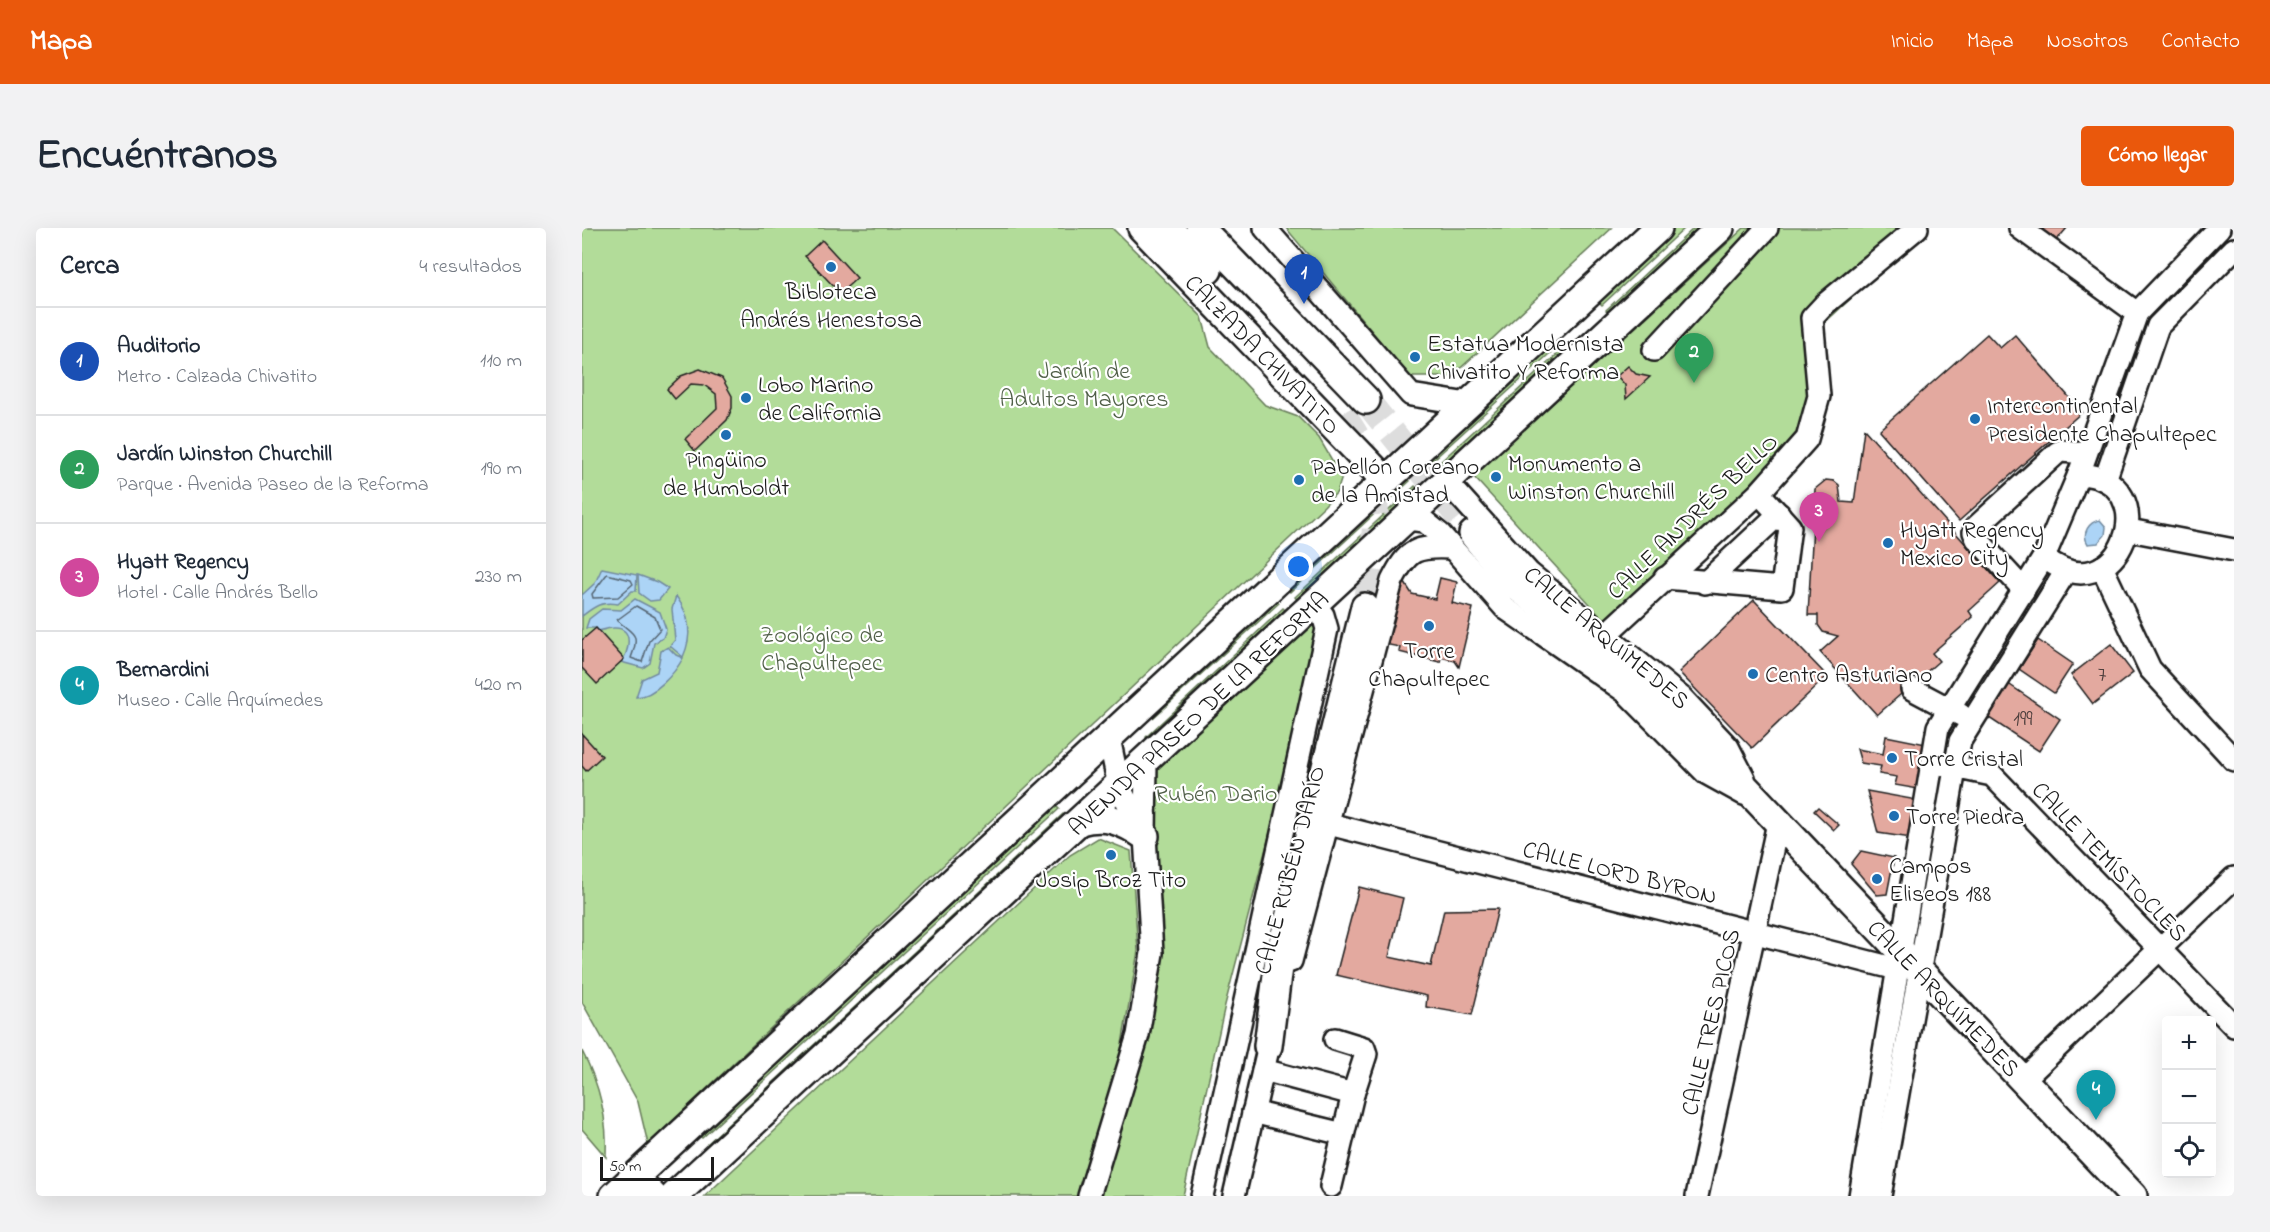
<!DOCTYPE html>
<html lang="es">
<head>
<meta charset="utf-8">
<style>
	body { margin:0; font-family:"Indie Flower",sans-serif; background:#f2f2f3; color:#1f2937 }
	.controls { position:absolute; right:18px; bottom:18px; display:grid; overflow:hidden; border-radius:6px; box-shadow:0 6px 24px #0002 }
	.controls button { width:54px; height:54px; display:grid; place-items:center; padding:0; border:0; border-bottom:2px solid #e0e1e3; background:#fff; color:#1f2937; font:30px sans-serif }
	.scale { position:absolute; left:18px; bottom:15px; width:114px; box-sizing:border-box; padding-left:6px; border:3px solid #1c1c1c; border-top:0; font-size:16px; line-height:21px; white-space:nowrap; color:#1c1c1c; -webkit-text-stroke:4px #fff; paint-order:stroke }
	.you { position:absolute; left:717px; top:339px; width:21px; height:21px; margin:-15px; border:4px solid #fff; border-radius:50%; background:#1a73e8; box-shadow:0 0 0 9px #1a73e833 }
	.badge { display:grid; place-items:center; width:39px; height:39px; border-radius:50%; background:#ea580c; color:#fff; font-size:20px; font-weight:700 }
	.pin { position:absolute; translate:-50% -50px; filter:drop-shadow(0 2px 3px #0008) }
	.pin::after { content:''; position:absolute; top:32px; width:21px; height:18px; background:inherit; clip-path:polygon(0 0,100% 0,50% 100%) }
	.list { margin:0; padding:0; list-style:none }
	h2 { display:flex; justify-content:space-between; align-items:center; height:78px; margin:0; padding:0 24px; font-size:26px }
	h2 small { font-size:20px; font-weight:400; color:#747a83 }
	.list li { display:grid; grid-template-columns:39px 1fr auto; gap:18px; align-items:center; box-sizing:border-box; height:108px; padding:0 24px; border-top:2px solid #e0e1e3 }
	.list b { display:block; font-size:22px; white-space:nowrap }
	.list p { margin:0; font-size:20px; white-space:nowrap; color:#747a83 }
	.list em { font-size:20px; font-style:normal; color:#747a83 }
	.icon { flex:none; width:33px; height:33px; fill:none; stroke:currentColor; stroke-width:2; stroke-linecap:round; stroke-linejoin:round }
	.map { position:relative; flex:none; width:1652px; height:968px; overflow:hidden; border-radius:6px }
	header { display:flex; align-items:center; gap:36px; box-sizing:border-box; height:84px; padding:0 30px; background:#ea580c; color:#fff }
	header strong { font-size:28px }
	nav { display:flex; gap:33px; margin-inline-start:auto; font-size:21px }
	.intro { display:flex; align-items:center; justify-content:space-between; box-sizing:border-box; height:144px; padding:0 36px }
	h1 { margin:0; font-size:42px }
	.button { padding:15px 27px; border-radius:6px; background:#ea580c; color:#fff; font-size:21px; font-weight:700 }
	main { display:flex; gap:36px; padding:0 36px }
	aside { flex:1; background:#fff; border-radius:6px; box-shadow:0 6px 24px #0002 }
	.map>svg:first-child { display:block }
</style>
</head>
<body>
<header>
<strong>Mapa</strong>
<nav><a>Inicio</a><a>Mapa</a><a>Nosotros</a><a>Contacto</a></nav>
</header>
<div class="intro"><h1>Encuéntranos</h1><a class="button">Cómo llegar</a></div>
<main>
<aside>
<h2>Cerca<small>4 resultados</small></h2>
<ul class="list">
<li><span class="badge" style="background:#1a4fb4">1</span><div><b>Auditorio</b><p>Metro · Calzada Chivatito</p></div><em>110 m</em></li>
<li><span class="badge" style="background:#2e9e5b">2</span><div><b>Jardín Winston Churchill</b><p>Parque · Avenida Paseo de la Reforma</p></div><em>190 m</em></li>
<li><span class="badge" style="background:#d1479c">3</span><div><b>Hyatt Regency</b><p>Hotel · Calle Andrés Bello</p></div><em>230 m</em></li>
<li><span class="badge" style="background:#0f9aa8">4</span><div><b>Bernardini</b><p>Museo · Calle Arquímedes</p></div><em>420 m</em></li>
</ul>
</aside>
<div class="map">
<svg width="1652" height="968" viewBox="0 0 1652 968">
	<rect width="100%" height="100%" fill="#fff"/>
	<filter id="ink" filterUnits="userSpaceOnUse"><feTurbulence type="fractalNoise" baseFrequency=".0167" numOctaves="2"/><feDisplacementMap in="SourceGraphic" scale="12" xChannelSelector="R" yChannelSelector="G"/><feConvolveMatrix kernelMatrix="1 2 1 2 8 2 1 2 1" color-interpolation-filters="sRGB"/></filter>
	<g filter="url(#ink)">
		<g fill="#b2dc99" stroke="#677c5a" stroke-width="1.5">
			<path d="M0 0H530L620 89 628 119 683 177 716 189 737 210 760 249 755 264 742 278 66 916 56 874 0 774Z"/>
			<path d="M704 0H1030L869 149H828Z"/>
			<path d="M1091 0H1103L1020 77 1014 71Z"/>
			<path d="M1112 0H1124L1029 87 1024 82Z"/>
			<path d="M1162 0H1345L1237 100 1224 210 1028 398 891 248Z"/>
			<path d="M972 111 977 117 839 243 834 237Z"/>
			<path d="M981 121 987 127 849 254 843 248Z"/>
			<path d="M823 247 828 253 708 364 703 359Z"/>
			<path d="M833 258 838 264 718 375 713 369Z"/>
			<path d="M692 369 697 375 571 490 580 474Z"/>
			<path d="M701 380 707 386 565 518 564 509Z"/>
			<path d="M726 387 738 394 739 409 643 777 601 968H517L542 894 579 730 573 581 568 541Z"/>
			<path d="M471 575 477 581 120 910 114 905Z"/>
			<path d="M481 586 486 592 130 921 125 916Z"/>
			<path d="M516 610 549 623 556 723 539 822 497 968H123L488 627Z"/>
			<path d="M0 823C18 857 26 890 24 929L0 901Z"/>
		</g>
		<g fill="#acd4f6" stroke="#728a9f" stroke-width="1.5">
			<path d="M1518 292 1524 299 1523 307 1516 315 1506 316C1499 305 1507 294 1518 292Z"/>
			<path d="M20 340 55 347 54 363H50L36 376C19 373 13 378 0 388V367L13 355Z"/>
			<path d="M56 347 75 354 86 361 77 372 68 373 57 365Z"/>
			<path d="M94 368C108 387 111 407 101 429L88 418 93 412 90 381Z"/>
			<path d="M53 371 78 384 84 401 81 410 72 415 68 435 61 440 39 434C46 427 54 398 31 400 26 400 21 402 17 403L14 400H4L7 391 20 381 39 382Z"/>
			<path d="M86 419 94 427 101 430C93 445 72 469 54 469L60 451 75 444 79 423Z"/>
		</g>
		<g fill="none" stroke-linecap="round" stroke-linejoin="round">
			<g stroke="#566673" stroke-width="1.5">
				<path d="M25 346 49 352 51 356 36 369 11 370 10 366Z"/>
				<path d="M54 378 73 389 78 401 67 413 60 434 49 430C59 404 51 407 35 392Z"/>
			</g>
		</g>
		<g fill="#e3a99f" stroke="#1c1c1c" stroke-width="1.5">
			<path d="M1455 0H1485L1474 13Z"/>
			<path d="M240 12 275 50 258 65 223 28Z"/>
			<path d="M1405 106 1418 120 1433 107 1500 184 1377 293 1297 202Z"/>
			<path d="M1046 138 1054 146 1068 149 1044 171 1043 157 1035 148Z"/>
			<path d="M118 141 140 150 150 168V180L145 192 113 223 103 211 135 180 134 166 122 157 109 156 93 171 85 161 99 148Z"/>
			<path d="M1282 201 1418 355 1387 383 1391 389 1350 425 1357 433 1295 487 1238 424 1256 408 1241 404 1236 397V387H1226L1233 261 1244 252 1252 253 1257 257 1259 274 1272 275Z"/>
			<path d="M819 349 830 366 853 371 858 350 875 354 870 375 891 380 877 439 873 433 859 429 858 434 817 424 818 419 802 416Z"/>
			<path d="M1172 372 1245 448 1170 520 1097 444Z"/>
			<path d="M14 400 42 431 15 456 0 440V412Z"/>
			<path d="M1456 412 1491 436 1472 465 1437 441Z"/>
			<path d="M1529 416 1551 445 1511 476 1489 447Z"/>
			<path d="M1425 455 1478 491 1457 523 1404 488Z"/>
			<path d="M0 506 20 528 4 543 0 538Z"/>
			<path d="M1304 508 1344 516 1336 561 1313 557 1315 549 1297 546 1299 538 1279 535 1275 521 1301 526Z"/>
			<path d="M1285 563 1335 572 1329 610 1296 605Z"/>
			<path d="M1236 579 1257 597 1252 602 1232 583Z"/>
			<path d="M1279 623 1312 630 1305 666 1295 667 1269 636Z"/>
			<path d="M777 659 821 670 807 729 849 738 862 682 916 681 890 787 844 779 845 768 754 747Z"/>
		</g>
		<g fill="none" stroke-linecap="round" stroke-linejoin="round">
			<g stroke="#ddd" stroke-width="27" stroke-dasharray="27 14" stroke-linecap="butt">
				<path d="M784 172 891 306"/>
				<path d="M760 185C766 196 774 207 779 218 802 268 793 327 783 379"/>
			</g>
			<g stroke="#1c1c1c" stroke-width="26">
				<g id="minor">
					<path d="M683 0 829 167 886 176"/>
					<path d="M1438 0 1555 85"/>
					<path d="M1072 122 1185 0"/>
					<path d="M1497 246 1555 85 1637 0"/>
					<path d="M1497 246C1588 250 1537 391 1462 329Z"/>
					<path d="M1523 252 1576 98 1652 21"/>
					<path d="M865 254 947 345 1100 470 1146 519 1162 550"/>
					<path d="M825 291 842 293 858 306 923 380 1044 464 1124 545 1162 566"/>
					<path d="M1547 302 1652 322"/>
					<path d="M1520 339 1568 441 1652 532"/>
					<path d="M1083 350 1200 360 1208 299 1177 265"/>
					<path d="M1123 355 1197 286"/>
					<path d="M1442 362 1395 311 1392 304 1393 300 1475 225 1479 223 1504 225"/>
					<path d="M1023 407 1177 265 1225 211 1237 168 1230 90 1243 76 1335 0"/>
					<path d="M1330 461 1379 487"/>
					<path d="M527 510 537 558 561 605"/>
					<path d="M1362 537 1410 547 1652 798"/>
					<path d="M747 596 1315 741"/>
					<path d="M709 733 810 353C826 321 834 318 870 320"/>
					<path d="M681 842 771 866"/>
					<path d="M1441 852 1652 650"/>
					<path d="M671 884 761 906"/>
					<path d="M749 958 771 866 784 826 782 820 753 811"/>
					<path d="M507 968 556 807 570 725 563 608 564 533"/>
					<path d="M620 968 745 401 741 387 732 377"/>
					<path d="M652 968 690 804"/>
					<path d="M1115 968 1196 595"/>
					<path d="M1278 968 1356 499 1462 329"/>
					<path d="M1298 968 1378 513 1484 343"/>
				</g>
			</g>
			<g stroke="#1c1c1c" stroke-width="32">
				<g id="major">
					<path d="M560 0 803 252"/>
					<path d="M586 0 626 42"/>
					<path d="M618 0 784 172"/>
					<path d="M891 306 931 356 1066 457 1551 968"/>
					<path d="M498 593C524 586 541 593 563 608"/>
					<path d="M686 818 697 731 783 379"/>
					<path d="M52 949 71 968"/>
					<path d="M32 968 1076 0"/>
					<path d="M92 968 1138 0"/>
				</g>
			</g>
			<use href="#minor" stroke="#fff" stroke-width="21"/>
			<use href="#major" stroke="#fff" stroke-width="27"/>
		</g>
	</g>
	<g fill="#1f6fb2" stroke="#fff" stroke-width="2">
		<circle cx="249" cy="39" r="6"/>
		<circle cx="833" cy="129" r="6"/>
		<circle cx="164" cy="170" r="6"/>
		<circle cx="1393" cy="191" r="6"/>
		<circle cx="144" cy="207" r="6"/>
		<circle cx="914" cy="249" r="6"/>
		<circle cx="717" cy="252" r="6"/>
		<circle cx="1306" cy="315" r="6"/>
		<circle cx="847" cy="398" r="6"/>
		<circle cx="1171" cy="446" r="6"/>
		<circle cx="1310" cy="530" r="6"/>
		<circle cx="1312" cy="588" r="6"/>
		<circle cx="529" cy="627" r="6"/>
		<circle cx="1295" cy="651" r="6"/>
	</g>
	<g text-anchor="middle" stroke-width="4.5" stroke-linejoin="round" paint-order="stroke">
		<g font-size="21" fill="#4e3f3d">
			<text x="1520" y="453">7</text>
			<text x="1441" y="497">199</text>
		</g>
		<g font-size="24" fill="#1c1c1c" stroke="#fff" text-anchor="start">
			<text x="249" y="71" text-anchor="middle">Bibloteca<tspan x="249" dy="28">Andrés Henestosa</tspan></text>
			<text x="845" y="123">Estatua Modernista<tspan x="845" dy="28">Chivatito Y Reforma</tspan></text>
			<text x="176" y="164">Lobo Marino<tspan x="176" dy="28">de California</tspan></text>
			<text x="1405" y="185">Intercontinental<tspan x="1405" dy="28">Presidente Chapultepec</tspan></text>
			<text x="144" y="239" text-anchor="middle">Pingüino<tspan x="144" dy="28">de Humboldt</tspan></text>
			<text x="926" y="243">Monumento a<tspan x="926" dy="28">Winston Churchill</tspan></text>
			<text x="729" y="246">Pabellón Coreano<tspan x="729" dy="28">de la Amistad</tspan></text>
			<text x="1318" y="309">Hyatt Regency<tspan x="1318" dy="28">Mexico City</tspan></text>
			<text x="847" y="430" text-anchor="middle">Torre<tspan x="847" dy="28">Chapultepec</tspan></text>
			<text x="1183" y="454">Centro Asturiano</text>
			<text x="1322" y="538">Torre Cristal</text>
			<text x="1324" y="596">Torre Piedra</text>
			<text x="1307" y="645">Campos<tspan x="1307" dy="28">Eliseos 188</tspan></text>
			<text x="529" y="659" text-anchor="middle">Josip Broz Tito</text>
		</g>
		<g font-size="24" fill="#1c1c1c" stroke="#fff">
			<text transform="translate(681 126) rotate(46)" y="8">CALZADA CHIVATITO</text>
			<text transform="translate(1110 288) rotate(-44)" y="8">CALLE ANDRÉS BELLO</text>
			<text transform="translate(1025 409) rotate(40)" y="8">CALLE ARQUÍMEDES</text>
			<text transform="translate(616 485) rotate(-43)" y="8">AVENIDA PASEO DE LA REFORMA</text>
			<text transform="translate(1528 633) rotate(46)" y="8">CALLE TEMÍSTOCLES</text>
			<text transform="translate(707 642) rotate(-75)" y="8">CALLE RUBÉN DARÍO</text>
			<text transform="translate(1038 644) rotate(14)" y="8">CALLE LORD BYRON</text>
			<text transform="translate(1362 770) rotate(46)" y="8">CALLE ARQUÍMEDES</text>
			<text transform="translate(1128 794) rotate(-77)" y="8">CALLE TRES PICOS</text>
		</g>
		<g font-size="24" fill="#505f48" stroke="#fff">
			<text x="502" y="150">Jardín de<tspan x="502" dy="28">Adultos Mayores</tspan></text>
			<text x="240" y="414">Zoológico de<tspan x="240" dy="28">Chapultepec</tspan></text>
			<text x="634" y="573">Rubén Dario</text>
		</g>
	</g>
</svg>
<div class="controls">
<button>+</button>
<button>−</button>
<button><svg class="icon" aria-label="locate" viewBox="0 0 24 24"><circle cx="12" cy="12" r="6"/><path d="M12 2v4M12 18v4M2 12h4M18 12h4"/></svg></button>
</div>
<div class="scale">50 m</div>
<div class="you"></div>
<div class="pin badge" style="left:722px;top:76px;background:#1a4fb4">1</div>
<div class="pin badge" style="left:1112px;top:155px;background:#2e9e5b">2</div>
<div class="pin badge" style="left:1237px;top:314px;background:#d1479c">3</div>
<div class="pin badge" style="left:1514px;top:892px;background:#0f9aa8">4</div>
</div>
</main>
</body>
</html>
